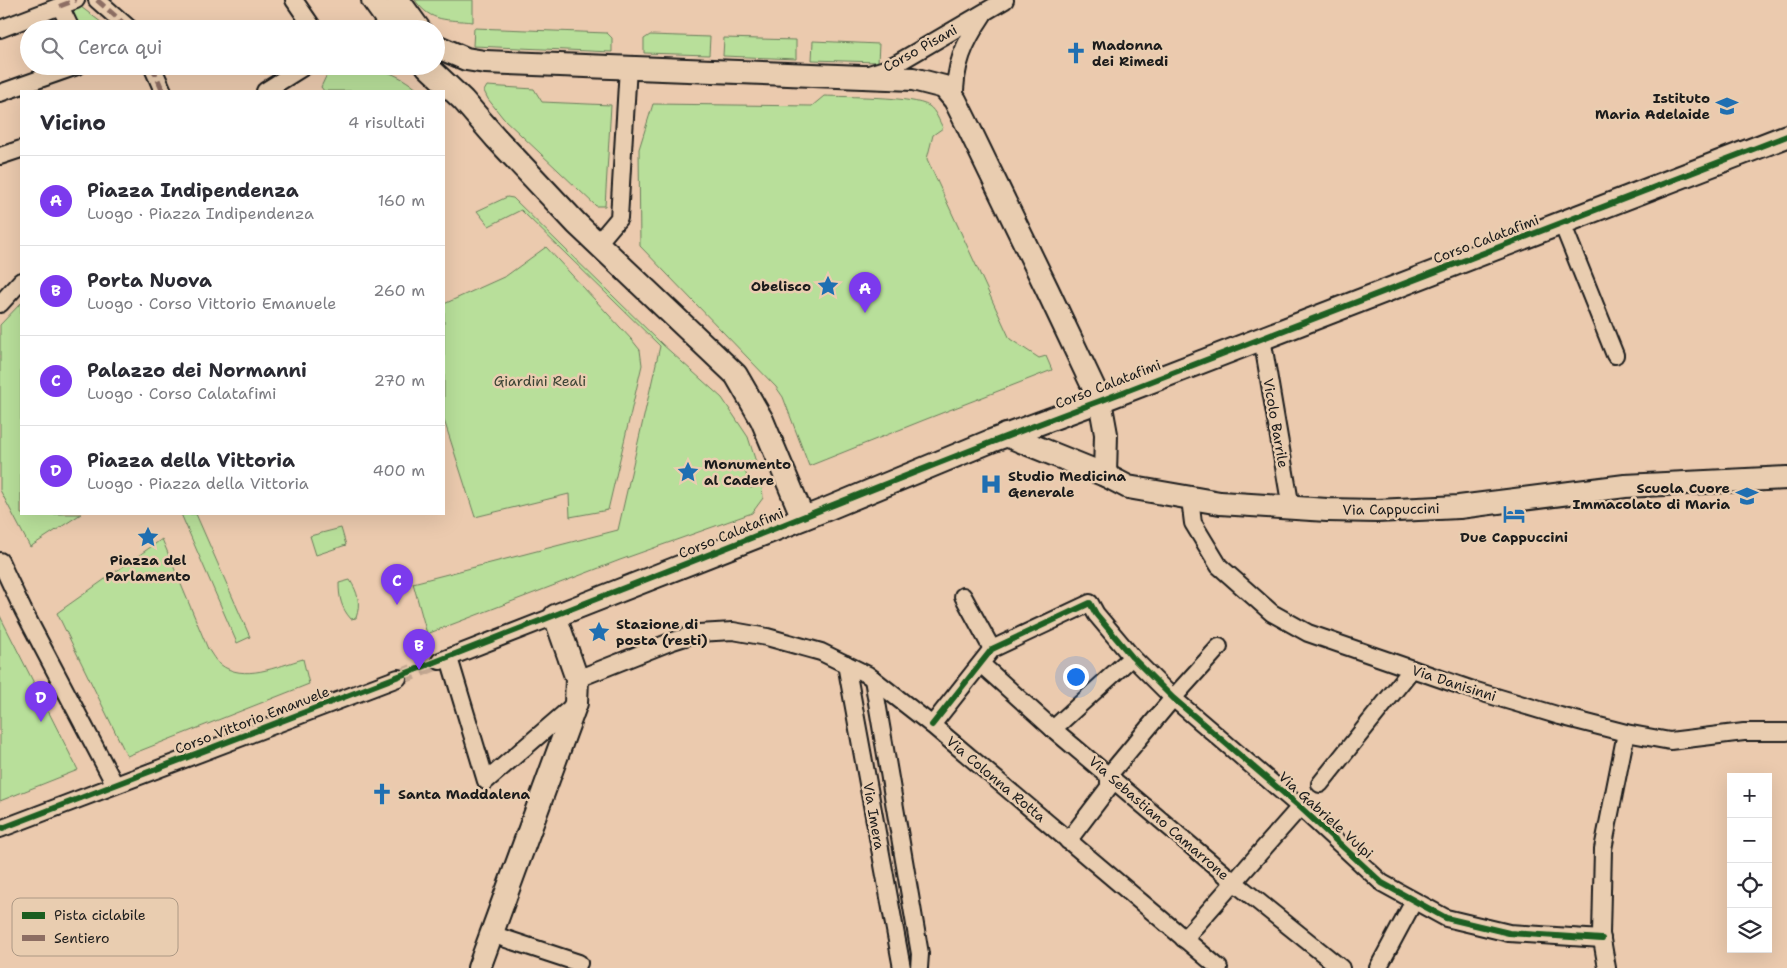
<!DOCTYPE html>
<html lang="it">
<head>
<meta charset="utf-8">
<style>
	body { margin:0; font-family:"Shantell Sans",sans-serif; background:#f7f7f7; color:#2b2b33 }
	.controls { position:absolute; right:15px; bottom:15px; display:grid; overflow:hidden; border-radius:0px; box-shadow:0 5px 20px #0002 }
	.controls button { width:45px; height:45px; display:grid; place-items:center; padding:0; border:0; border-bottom:1px solid #e1e1e2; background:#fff; color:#2b2b33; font:25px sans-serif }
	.you { position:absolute; left:1075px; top:676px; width:18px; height:18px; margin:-12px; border:4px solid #fff; border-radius:50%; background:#1a73e8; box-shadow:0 0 0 8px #1a73e833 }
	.badge { display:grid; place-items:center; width:32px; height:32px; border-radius:50%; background:#7c3aed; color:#fff; font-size:16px; font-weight:700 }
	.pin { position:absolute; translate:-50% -41px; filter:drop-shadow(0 1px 2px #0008) }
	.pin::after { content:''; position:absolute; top:26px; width:18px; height:15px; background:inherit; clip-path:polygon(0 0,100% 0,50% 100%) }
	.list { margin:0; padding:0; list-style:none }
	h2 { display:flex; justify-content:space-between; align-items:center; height:65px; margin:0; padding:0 20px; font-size:21px }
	h2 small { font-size:16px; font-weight:400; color:#7c7c81 }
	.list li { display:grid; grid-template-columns:32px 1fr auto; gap:15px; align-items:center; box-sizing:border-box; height:90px; padding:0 20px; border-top:1px solid #e1e1e2 }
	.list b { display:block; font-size:19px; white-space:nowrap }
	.list p { margin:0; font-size:16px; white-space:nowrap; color:#7c7c81 }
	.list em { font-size:16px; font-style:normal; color:#7c7c81 }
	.icon { flex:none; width:28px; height:28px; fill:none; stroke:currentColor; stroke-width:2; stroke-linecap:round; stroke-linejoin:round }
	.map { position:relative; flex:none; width:1787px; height:968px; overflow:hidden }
	.search { position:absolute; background:#fff; box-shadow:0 5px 20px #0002; left:20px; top:20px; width:425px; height:55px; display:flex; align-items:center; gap:12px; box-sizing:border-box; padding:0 18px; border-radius:28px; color:#7c7c81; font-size:19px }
	.panel { position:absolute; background:#fff; box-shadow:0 5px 20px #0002; left:20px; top:90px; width:425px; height:425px; border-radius:0px }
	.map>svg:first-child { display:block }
</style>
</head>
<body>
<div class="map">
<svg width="1787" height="968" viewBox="0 0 1787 968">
	<rect width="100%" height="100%" fill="#ebcaae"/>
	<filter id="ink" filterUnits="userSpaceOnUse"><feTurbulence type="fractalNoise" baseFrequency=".02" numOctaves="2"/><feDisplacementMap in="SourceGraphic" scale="10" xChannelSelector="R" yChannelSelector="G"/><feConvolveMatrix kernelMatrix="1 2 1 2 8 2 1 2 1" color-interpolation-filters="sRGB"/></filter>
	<g filter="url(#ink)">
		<g fill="#b8df9a" stroke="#6a7e5b">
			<path d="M415 0H473V22C447 19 431 23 415 0Z"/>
			<path d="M81 7 110 29H81L72 12Z"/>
			<path d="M474 28 607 33 612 38V52L473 46Z"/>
			<path d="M650 35 710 37 709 55 644 53V39Z"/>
			<path d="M724 38 796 40V59L723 56Z"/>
			<path d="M813 41 879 44 878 62 812 60Z"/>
			<path d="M345 66C374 66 398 72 419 91H324L321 87 329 70Z"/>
			<path d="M487 86 534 89 542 102 611 105 605 206H596L503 118 488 99 484 91Z"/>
			<path d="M824 96C846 97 913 96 929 106 936 111 939 121 943 128L933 135 927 159 1010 339 1039 358 1046 356 1052 370 924 420 809 466 783 397 776 387 640 246 639 149 653 104 812 106Z"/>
			<path d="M507 197 513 198 662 344 722 398 748 437 756 462 744 466 750 488 762 485 763 498 752 513 620 560 427 634 413 583 618 530 660 346 521 210 489 226 477 211Z"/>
			<path d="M546 247 632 340 640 350 642 365 608 510 570 517 569 494 475 517 444 420V304L506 276Z"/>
			<path d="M21 303V514H81L30 547 0 490V325Z"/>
			<path d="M181 514H196L250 637 237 643Z"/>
			<path d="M341 528 346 545 316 555 310 536Z"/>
			<path d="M162 539 208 649C212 654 215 661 220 664 243 683 278 666 303 659L309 684 127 756 57 613Z"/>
			<path d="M350 580C358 593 361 603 356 618L351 619C341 608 339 597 339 583Z"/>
			<path d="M0 616 78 770 0 801Z"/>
		</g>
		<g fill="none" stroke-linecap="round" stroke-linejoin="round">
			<path stroke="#c2a791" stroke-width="16" stroke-dasharray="16 8" stroke-linecap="butt" d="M398 678 440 661"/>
			<g stroke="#1c1c1c" stroke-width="20">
				<g id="street">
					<path d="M97 0 130 29"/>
					<path d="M294 0 314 29"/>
					<path d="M60 6 71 29"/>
					<path d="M0 29 76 0"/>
					<path d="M152 66 163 91"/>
					<path d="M869 74 885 69 899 62 1005 0"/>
					<path d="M265 91 305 66"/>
					<path d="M0 93 77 66"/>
					<path d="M955 100C954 66 964 43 983 15"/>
					<path d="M0 156 21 149"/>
					<path d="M1562 223 1615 355"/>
					<path d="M598 243 619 218 628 67"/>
					<path d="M0 304 21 281"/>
					<path d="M1262 338 1291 508"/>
					<path d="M1190 499 1193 523 1219 566 1272 613 1308 633 1473 690 1560 716 1626 733 1670 741 1744 732H1787"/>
					<path d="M0 561 23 610 115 785"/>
					<path d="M963 596 992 649"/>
					<path d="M449 658 486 781 574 705"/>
					<path d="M440 661 555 616"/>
					<path d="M846 664 902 968"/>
					<path d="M981 664 1053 729 1234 882 1341 968"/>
					<path d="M577 679 670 642 698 633 733 631 767 637 821 652 868 675 932 725 1219 968"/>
					<path d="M873 679 920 954 919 968"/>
					<path d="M932 725 992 649 1090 603 1096 614 1132 657 1173 698 1300 807 1382 883 1446 918 1509 933 1602 939"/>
					<path d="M1053 729 1132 657"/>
					<path d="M1320 784 1412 669"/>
					<path d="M0 829 398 678"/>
					<path d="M1068 841 1109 787V775L1173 698 1219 647"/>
					<path d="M491 934 579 963"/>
					<path d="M1184 939 1300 807"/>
					<path d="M1378 968 1414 901"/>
					<path d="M1607 968 1601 934 1603 849 1626 733"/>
				</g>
			</g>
			<g stroke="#1c1c1c" stroke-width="26">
				<g id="secondary">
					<path d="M373 0 394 29"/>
					<path d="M398 0 419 29"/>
					<path d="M436 46 466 59 485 62 913 79 944 87 955 100 966 122 1047 289 1100 401 1106 434 1105 475"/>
					<path d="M427 66 463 100 496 138 577 224 736 375 762 420 803 518"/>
					<path d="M1006 435 1105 475 1128 487 1220 503 1327 510 1377 511 1459 507 1625 486 1787 478"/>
					<path d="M479 968 576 703 577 679 555 616 827 509 991 441 1100 401 1787 136"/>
				</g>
			</g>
			<use href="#street" stroke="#e9cdb0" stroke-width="16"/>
			<use href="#secondary" stroke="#e9cdb0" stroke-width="22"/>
			<g stroke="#8d6e63" stroke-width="5" stroke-dasharray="10 5" stroke-linecap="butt">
				<path d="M97 0 130 29"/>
				<path d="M60 6 76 0"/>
				<path d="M152 66 163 91"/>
			</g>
			<g stroke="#e9cdb0" stroke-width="9">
				<g id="cycleway">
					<path d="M932 725 992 649 1090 603 1096 614 1132 657 1173 698 1300 807 1382 883 1446 918 1509 933 1602 939"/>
					<path d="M0 829C216 747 432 664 647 579 798 520 948 457 1100 401L1787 136"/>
				</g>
			</g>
			<use href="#cycleway" stroke="#1b5e20" stroke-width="6"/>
		</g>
	</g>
	<defs>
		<g id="church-bare" transform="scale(1.725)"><path d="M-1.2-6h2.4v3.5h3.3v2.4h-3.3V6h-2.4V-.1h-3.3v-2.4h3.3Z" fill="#1f6fb2" stroke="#e9cdb0" stroke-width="2.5" paint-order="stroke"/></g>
		<g id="school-bare" transform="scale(1.725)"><path d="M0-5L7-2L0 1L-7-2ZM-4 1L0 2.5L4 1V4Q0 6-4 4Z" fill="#1f6fb2" stroke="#e9cdb0" stroke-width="2.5" paint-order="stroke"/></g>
		<g id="sight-bare" transform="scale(1.725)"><path d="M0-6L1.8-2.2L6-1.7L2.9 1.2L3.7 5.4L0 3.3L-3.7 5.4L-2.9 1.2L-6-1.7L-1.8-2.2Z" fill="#1f6fb2" stroke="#e9cdb0" stroke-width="2.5" paint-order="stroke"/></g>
		<g id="hospital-bare" transform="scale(1.725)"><path d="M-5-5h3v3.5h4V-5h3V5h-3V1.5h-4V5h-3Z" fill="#1f6fb2" stroke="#e9cdb0" stroke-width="2.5" paint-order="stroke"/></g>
		<g id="hotel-bare" transform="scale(1.725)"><path d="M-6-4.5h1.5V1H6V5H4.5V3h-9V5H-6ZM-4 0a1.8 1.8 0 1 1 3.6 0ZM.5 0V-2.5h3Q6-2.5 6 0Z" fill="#1f6fb2" stroke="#e9cdb0" stroke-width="2.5" paint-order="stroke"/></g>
	</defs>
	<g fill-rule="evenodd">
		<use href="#church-bare" x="1076" y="53"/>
		<use href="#school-bare" x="1727" y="106"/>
		<use href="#sight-bare" x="828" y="286"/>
		<use href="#sight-bare" x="688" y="472"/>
		<use href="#hospital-bare" x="991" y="484"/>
		<use href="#school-bare" x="1747" y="496"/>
		<use href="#hotel-bare" x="1514" y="514"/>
		<use href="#sight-bare" x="148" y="537"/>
		<use href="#sight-bare" x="599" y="632"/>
		<use href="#church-bare" x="382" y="794"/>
	</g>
	<g text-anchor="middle" stroke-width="5" stroke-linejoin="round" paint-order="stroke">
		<g font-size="14" font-weight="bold" fill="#1c1c1c" stroke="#e9cdb0" text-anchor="start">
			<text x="1092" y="50">Madonna<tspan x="1092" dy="16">dei Rimedi</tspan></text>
			<text x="1710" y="103" text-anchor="end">Istituto<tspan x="1710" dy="16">Maria Adelaide</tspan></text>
			<text x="811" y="291" text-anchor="end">Obelisco</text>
			<text x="704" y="469">Monumento<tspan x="704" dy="16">al Cadere</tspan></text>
			<text x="1008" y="481">Studio Medicina<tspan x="1008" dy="16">Generale</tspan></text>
			<text x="1730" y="493" text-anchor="end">Scuola Cuore<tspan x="1730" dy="16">Immacolato di Maria</tspan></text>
			<text x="1514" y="542" text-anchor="middle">Due Cappuccini</text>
			<text x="148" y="565" text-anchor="middle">Piazza del<tspan x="148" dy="16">Parlamento</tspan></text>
			<text x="616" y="629">Stazione di<tspan x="616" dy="16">posta (resti)</tspan></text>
			<text x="398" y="799">Santa Maddalena</text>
		</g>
		<g font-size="14" fill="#1c1c1c" stroke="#e9cdb0">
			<text transform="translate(920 48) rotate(-29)" y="5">Corso Pisani</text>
			<text transform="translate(1486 239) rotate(-21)" y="5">Corso Calatafimi</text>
			<text transform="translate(1108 384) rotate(-21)" y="5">Corso Calatafimi</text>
			<text transform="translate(1276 423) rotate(80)" y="5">Vicolo Barrile</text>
			<text transform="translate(1391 509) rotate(-1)" y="5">Via Cappuccini</text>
			<text transform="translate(731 533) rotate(-22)" y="5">Corso Calatafimi</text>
			<text transform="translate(1454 683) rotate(18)" y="5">Via Danisinni</text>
			<text transform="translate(252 720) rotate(-21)" y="5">Corso Vittorio Emanuele</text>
			<text transform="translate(996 779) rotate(40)" y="5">Via Colonna Rotta</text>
			<text transform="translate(1326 815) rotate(42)" y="5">Via Gabriele Vulpi</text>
			<text transform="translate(874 816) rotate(80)" y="5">Via Imera</text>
			<text transform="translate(1159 818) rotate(41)" y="5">Via Sebastiano Camarrone</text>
		</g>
		<g font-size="14" fill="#3b4335" stroke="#e9cdb0">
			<text x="540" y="386">Giardini Reali</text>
		</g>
	</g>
	<rect x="12" y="898" width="166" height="58" rx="8" fill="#e9cdb0" stroke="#ac9884" stroke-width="1"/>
	<rect x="22" y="912" width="23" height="7" fill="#1b5e20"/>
	<rect x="22" y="935" width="23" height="6" fill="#8d6e63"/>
	<g font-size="14" fill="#1c1c1c">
		<text x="54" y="920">Pista ciclabile</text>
		<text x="54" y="943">Sentiero</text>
	</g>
</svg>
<div class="controls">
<button>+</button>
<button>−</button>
<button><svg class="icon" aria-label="locate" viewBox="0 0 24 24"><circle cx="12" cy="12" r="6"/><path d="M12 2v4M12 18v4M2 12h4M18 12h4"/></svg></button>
<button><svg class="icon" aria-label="layers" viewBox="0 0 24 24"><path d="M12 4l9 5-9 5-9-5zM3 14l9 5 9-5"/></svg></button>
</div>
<div class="you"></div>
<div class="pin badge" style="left:865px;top:313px">A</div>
<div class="pin badge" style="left:419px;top:670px">B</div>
<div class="pin badge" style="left:397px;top:605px">C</div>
<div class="pin badge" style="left:41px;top:722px">D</div>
<div class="search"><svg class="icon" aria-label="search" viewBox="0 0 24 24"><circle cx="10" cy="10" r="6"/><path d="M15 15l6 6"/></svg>Cerca qui</div>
<section class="panel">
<h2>Vicino<small>4 risultati</small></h2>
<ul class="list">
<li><span class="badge">A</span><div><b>Piazza Indipendenza</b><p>Luogo · Piazza Indipendenza</p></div><em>160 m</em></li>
<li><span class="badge">B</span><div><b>Porta Nuova</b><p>Luogo · Corso Vittorio Emanuele</p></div><em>260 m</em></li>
<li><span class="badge">C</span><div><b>Palazzo dei Normanni</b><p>Luogo · Corso Calatafimi</p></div><em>270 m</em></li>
<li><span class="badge">D</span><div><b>Piazza della Vittoria</b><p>Luogo · Piazza della Vittoria</p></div><em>400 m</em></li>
</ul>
</section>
</div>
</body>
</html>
